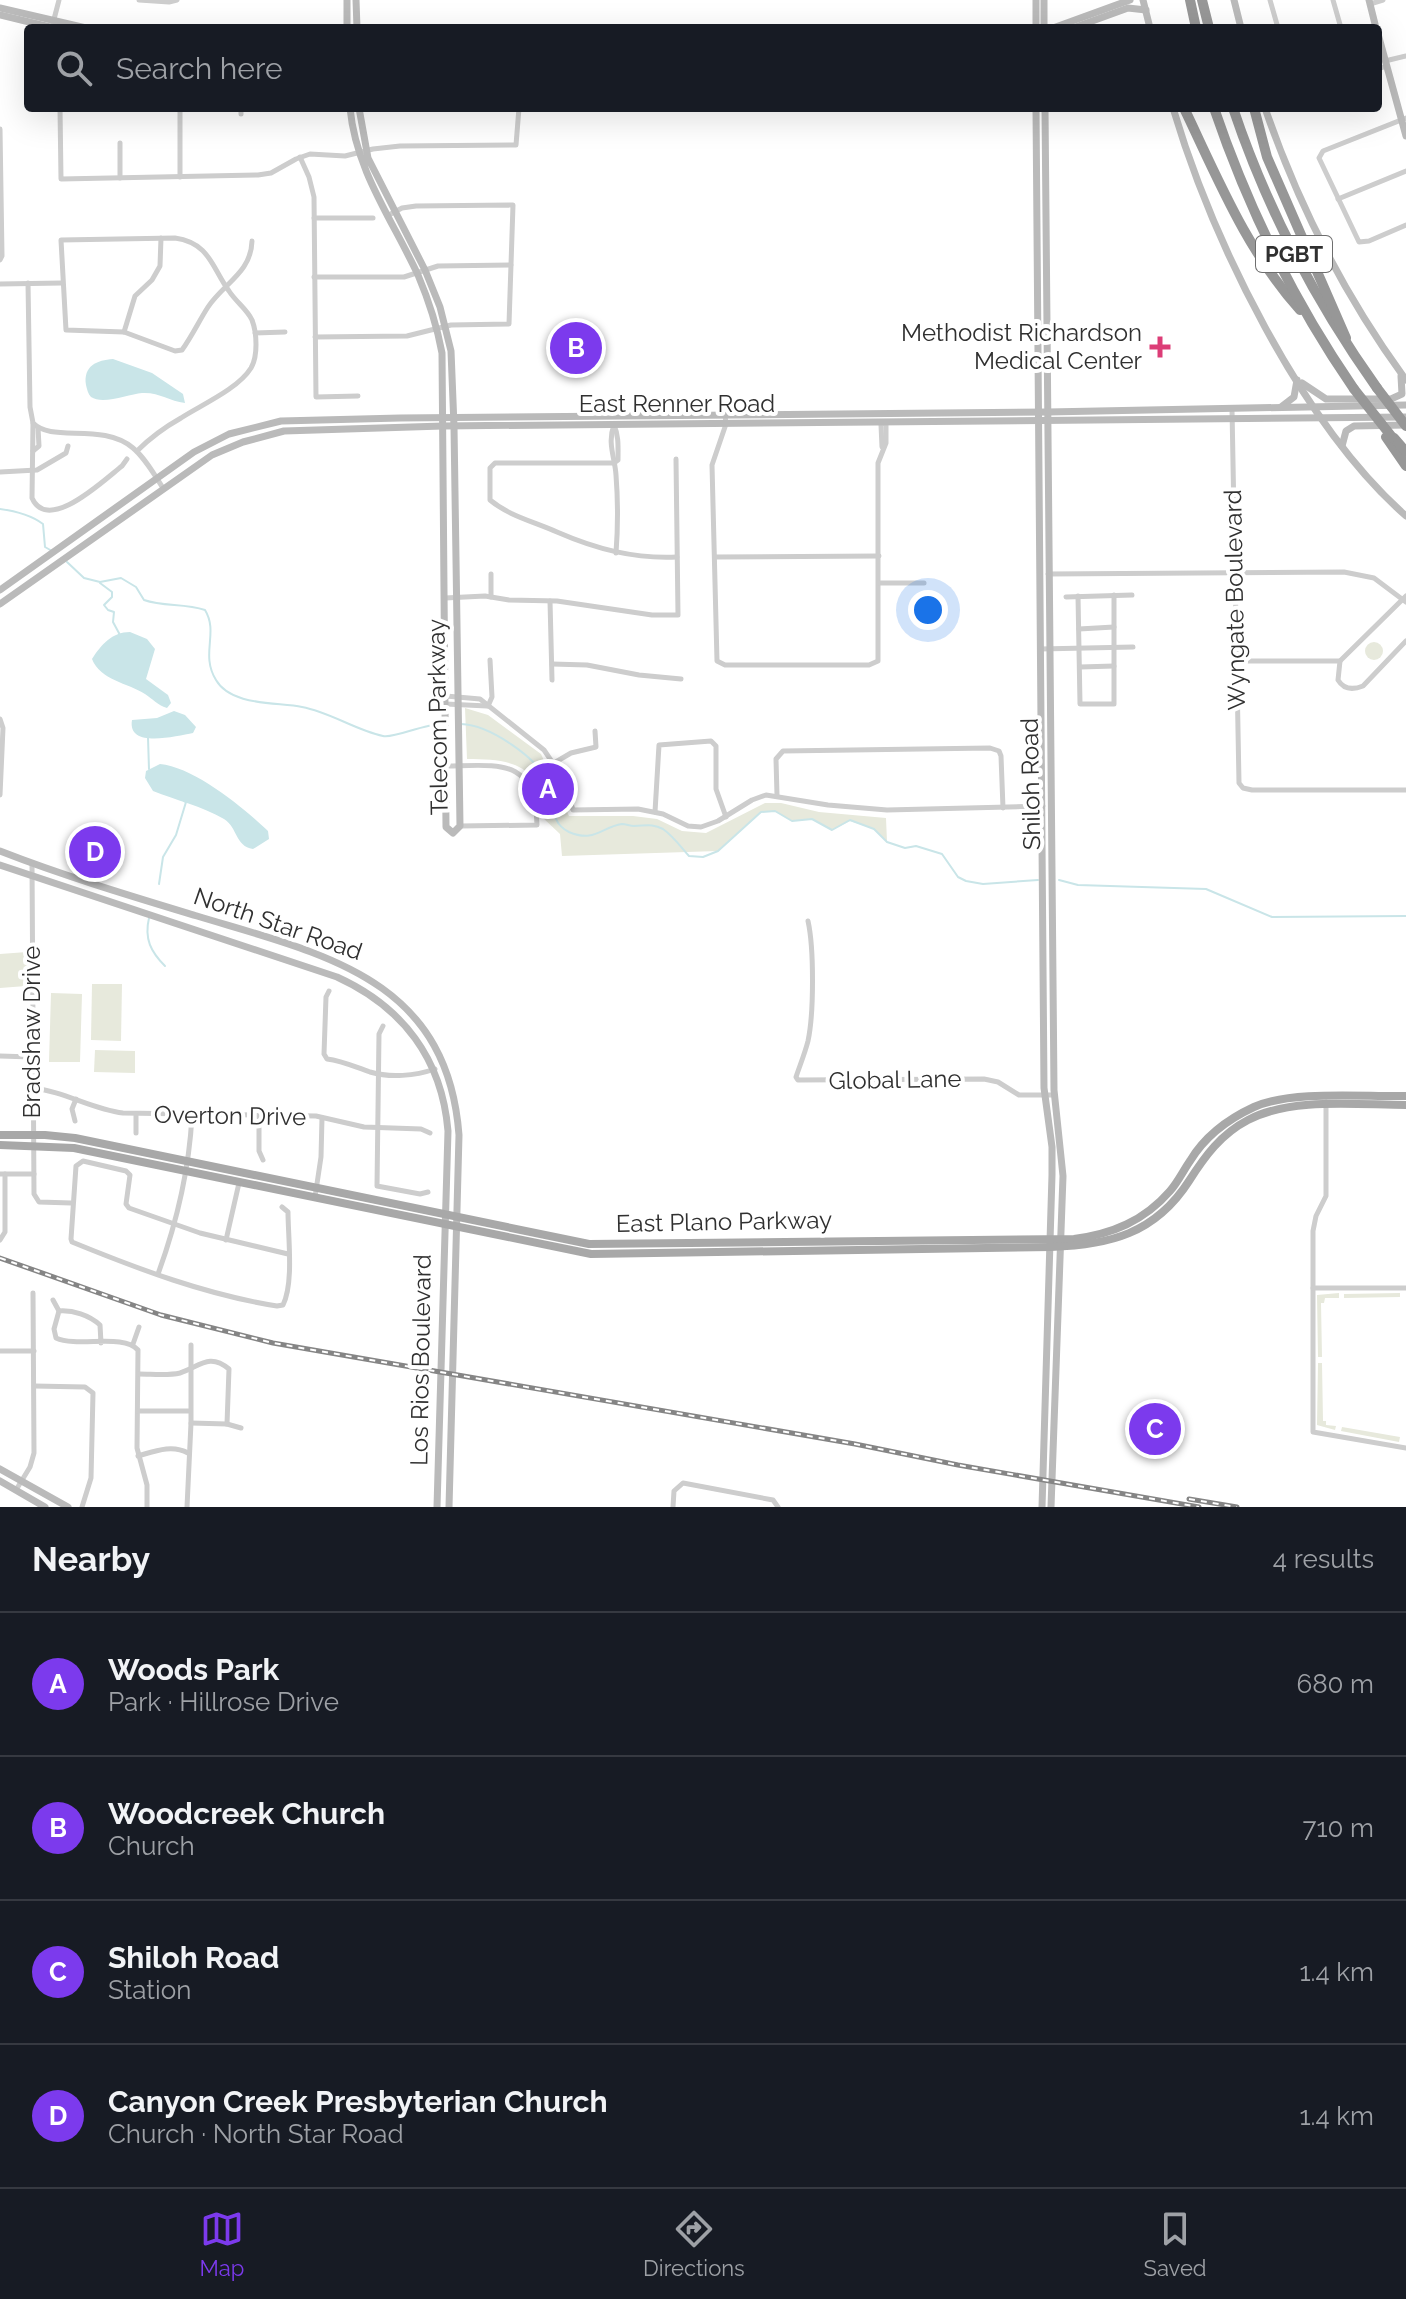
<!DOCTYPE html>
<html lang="en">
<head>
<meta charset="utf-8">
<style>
	body { margin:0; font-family:Raleway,sans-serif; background:#20242c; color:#f1f3f6 }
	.you { position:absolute; left:928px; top:610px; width:28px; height:28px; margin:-20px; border:6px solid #fff; border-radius:50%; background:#1a73e8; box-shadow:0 0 0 12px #1a73e833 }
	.badge { display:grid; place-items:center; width:52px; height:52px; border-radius:50%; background:#7c3aed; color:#fff; font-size:26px; font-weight:700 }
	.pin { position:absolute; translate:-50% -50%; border:4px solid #fff; box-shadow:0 2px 8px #0006 }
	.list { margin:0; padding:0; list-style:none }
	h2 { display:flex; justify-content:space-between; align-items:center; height:104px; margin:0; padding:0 32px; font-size:34px }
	h2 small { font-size:26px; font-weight:400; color:#9ea1a6 }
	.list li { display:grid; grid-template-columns:52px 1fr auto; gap:24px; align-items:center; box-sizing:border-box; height:144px; padding:0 32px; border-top:2px solid #363941 }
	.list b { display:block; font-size:30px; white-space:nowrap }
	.list p { margin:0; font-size:26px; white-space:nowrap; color:#9ea1a6 }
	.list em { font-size:26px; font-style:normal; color:#9ea1a6 }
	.icon { flex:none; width:44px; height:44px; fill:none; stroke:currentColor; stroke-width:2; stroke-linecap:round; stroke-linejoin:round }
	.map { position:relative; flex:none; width:1406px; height:1507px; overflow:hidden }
	.search { position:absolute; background:#171b24; box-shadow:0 8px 32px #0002; left:24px; right:24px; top:24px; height:88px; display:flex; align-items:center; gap:20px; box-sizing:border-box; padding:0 28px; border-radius:8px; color:#9ea1a6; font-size:30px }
	.sheet { height:680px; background:#171b24 }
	nav { display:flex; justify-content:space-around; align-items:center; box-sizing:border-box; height:112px; border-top:2px solid #363941; background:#171b24; font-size:22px; color:#9ea1a6 }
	nav a { display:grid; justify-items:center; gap:4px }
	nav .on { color:#7c3aed }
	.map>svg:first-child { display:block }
</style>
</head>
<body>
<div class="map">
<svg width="1406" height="1507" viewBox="0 0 1406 1507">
	<rect width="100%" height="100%" fill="#fff"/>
	<g fill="#e7e9dc">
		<circle cx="1374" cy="651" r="9"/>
		<path d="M465 708 488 715 541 754 569 816H633L657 819 682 831 706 833 765 803H781L819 812 886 818 887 842 874 829 850 821 832 830 812 819 792 821 775 811 761 812 718 851 562 856 560 834 542 817C542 764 512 759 467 759Z"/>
		<path d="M27 952 26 986 0 988V954Z"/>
		<path d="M92 984H122L121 1041 91 1040Z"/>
		<path d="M51 993 82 994 80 1062H49Z"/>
		<path d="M95 1050 135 1051V1073L94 1072Z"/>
		<path d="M1339 1293V1298H1325L1324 1303H1321L1322 1357H1318L1317 1295Z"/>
		<path d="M1400 1293V1297L1344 1298V1294Z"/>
		<path d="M1318 1363H1322L1323 1421H1326V1425L1336 1426 1335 1430 1317 1425Z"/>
		<path d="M1342 1427 1400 1437 1399 1442 1341 1431Z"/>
	</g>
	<g fill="#c9e5e8">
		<path d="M113 359 152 373 183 394 185 403C169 401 159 392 142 393 129 394 103 405 91 397 88 394 87 389 86 385 83 366 97 360 113 359Z"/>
		<path d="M130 632 147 639 155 649 146 679 168 695 171 703 167 708C157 705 153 699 145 694 128 683 100 680 92 659 101 645 112 632 130 632Z"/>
		<path d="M174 711 185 715 196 727 193 733C176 736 127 749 132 720L157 718Z"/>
		<path d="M160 764C194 767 244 808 268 831L269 839 253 849C235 846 238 828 224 819 202 806 175 800 153 791L145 778 146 771Z"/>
	</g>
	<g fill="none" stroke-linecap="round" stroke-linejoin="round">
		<g stroke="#c9e5e8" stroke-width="2">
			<path d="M0 509C15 511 31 515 43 524L45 547 52 551"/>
			<path d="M67 562 84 578 100 582 121 578 136 587 144 600C164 607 184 603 205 610 219 633 200 654 216 680 231 706 276 702 302 707 330 712 355 730 383 736 394 739 425 723 443 724"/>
			<path d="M100 583 112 592V597L104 605 108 610 114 612 113 622 120 635"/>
			<path d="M461 724C490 725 538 758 549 784 556 802 548 822 569 832 595 843 601 827 622 824 626 824 630 826 634 826 645 826 652 823 663 829 673 836 681 847 689 856L703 857 718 851 761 812 775 811 792 821 812 819 832 830 850 820 874 829 887 842 905 848 916 846 942 854 958 877 966 881 983 884 1038 880"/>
			<path d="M148 737 149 769"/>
			<path d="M1059 880 1078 885 1206 889 1272 917 1406 916"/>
			<path d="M159 884 163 857 176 835 186 802 184 801"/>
			<path d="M149 918C144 939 151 952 165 966"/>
		</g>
		<g stroke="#cdcdcd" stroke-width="5">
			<path d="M139 0 169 2 177 0"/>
			<path d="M1270 0 1278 28"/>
			<path d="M1333 0 1341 28"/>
			<path d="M1370 4 1383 0"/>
			<path d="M53 23 59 0"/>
			<path d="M1385 61 1406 56"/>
			<path d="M1378 69 1387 66"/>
			<path d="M60 108 61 179 258 175 271 173 296 159 310 154 345 156 373 149 400 146 516 145 519 108"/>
			<path d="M241 114V108"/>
			<path d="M1406 118 1323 151 1319 158 1359 242 1369 241 1406 225"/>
			<path d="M0 129 2 256 0 260"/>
			<path d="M120 143V178"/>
			<path d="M300 157 309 177 314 197 316 397 358 396"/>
			<path d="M180 177V108"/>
			<path d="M1338 199 1406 171"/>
			<path d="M314 218H373"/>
			<path d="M314 277H404L438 266 511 265"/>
			<path d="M28 283 30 407 33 423C52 443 102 422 133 448 145 458 154 474 163 488"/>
			<path d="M0 284 62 283"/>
			<path d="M124 332 135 296 152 280 160 266 161 238"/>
			<path d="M255 333 285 332"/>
			<path d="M315 337 407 336 451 325 509 324 513 205 416 206 402 208 387 216"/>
			<path d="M1232 409 1239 783 1243 788 1252 790H1406"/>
			<path d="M725 415 726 424 712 465 717 661 725 665H869L878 661V463L886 443V425L884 422"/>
			<path d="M33 423 32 498C48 534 104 480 122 466L127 459"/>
			<path d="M614 425C607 443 615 458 616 475 618 501 618 527 616 553"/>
			<path d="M614 425C619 436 618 448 618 460L614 463"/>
			<path d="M882 447 881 425 884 422"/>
			<path d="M33 451 39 446 38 428"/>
			<path d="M137 451C149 439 165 427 181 418 201 405 238 389 251 368 258 356 257 333 252 320 247 309 236 302 229 291 212 268 210 243 175 238L61 240 66 330 124 332 175 351 182 350C192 336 199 321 208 307 224 283 251 273 252 241"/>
			<path d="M614 463H495L490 468V500C509 516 535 522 557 532 596 549 634 559 677 557"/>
			<path d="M0 472 37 470 66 453 68 446"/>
			<path d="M715 557 879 556"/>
			<path d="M491 574V597"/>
			<path d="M1048 574 1344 572 1374 578 1406 602"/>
			<path d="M880 583H924"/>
			<path d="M1078 596 1080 704H1114V595"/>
			<path d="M1066 597 1132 595"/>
			<path d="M445 598 485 596 509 600 557 601 652 615H678L676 459"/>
			<path d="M550 601 552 680"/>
			<path d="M1079 629 1114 627"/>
			<path d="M1040 649 1133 647"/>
			<path d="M1235 661H1340L1406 596"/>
			<path d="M1340 661 1338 680C1344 690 1353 690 1363 686L1406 641"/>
			<path d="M552 664 587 665 639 675 681 679"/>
			<path d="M1080 667 1114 666"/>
			<path d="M446 696 480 699 544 750 563 778 573 810 638 809 663 814 688 826 701 827 718 821 752 800 766 795 828 805 887 810 1043 806"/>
			<path d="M446 704 487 706"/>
			<path d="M488 706 492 697 490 660"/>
			<path d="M0 719 3 728 0 795"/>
			<path d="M554 763 571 753 596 747 595 731"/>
			<path d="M447 766C501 765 535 758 537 825L460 826"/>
			<path d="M777 795 776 759 783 751 990 748 999 751 1001 756 1003 808"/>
			<path d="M655 812 659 745 711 741 716 746V789L726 817"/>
			<path d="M32 863 34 1194 39 1202 71 1203"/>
			<path d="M808 921C814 948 814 1013 808 1041 805 1053 800 1065 796 1077L798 1080 984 1079 998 1082 1019 1095H1055"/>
			<path d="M329 991 326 997 324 1054 327 1059C343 1061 355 1067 370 1072 390 1078 415 1076 435 1069"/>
			<path d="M383 1026 379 1034 377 1186 420 1194 428 1192"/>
			<path d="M0 1056 32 1057"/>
			<path d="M32 1088C64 1091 91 1109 123 1113L316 1116 364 1127 421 1129 430 1133"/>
			<path d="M1326 1102V1196L1316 1216 1313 1231V1432L1406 1448"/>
			<path d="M259 1116V1151L263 1160"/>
			<path d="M75 1121 72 1109 76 1099"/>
			<path d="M136 1133V1114"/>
			<path d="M0 1174H34"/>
			<path d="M315 1197 321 1157 322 1118"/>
			<path d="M282 1207 288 1212C288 1237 294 1283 283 1305L277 1306C207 1295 138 1269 72 1242L71 1239 76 1166 83 1161 126 1171 130 1175 126 1204 129 1208 200 1233 288 1254"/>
			<path d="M0 1240 5 1232V1174"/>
			<path d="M226 1240 239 1183"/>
			<path d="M158 1274C177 1222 189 1171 192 1116"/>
			<path d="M1313 1288H1406"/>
			<path d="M53 1300 59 1311"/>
			<path d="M101 1343 100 1325C89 1315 73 1310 59 1311L54 1329 56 1338C78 1348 123 1333 138 1350L137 1448 147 1485V1507"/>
			<path d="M133 1344 139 1327"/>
			<path d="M0 1351H34"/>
			<path d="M139 1374C152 1374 168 1376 180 1373 199 1367 209 1352 229 1369L227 1424"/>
			<path d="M34 1386 85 1387 93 1393 91 1478 82 1507"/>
			<path d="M138 1411H189"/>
			<path d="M191 1423 227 1424 241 1428"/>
			<path d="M138 1456C155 1451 172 1444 188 1453"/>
			<path d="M16 1490 30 1467 34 1453 33 1293"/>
			<path d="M187 1507 191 1423V1345"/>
			<path d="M673 1507 674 1491 683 1483 773 1500 778 1507"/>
		</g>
		<g stroke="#bababa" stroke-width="7">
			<path d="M347 0V28"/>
			<path d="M356 0 357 28"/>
			<path d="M1036 0V28"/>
			<path d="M1044 0V28"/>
			<path d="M1143 0 1150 28"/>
			<path d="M1234 0 1241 28"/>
			<path d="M1369 0 1376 28"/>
			<path d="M0 8 86 28"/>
			<path d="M0 15 54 28"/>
			<path d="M1053 28 1130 0"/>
			<path d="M1073 28 1128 8 1146 10"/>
			<path d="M1378 34 1406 136"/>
			<path d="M350 108C356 171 392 219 418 275 429 301 437 326 442 353L446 827 453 833 460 826 454 426 451 351 440 307 425 270 368 158 359 108"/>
			<path d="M1036 108 1044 1088 1052 1147V1175L1042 1507"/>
			<path d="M1045 108 1054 1090 1063 1176 1051 1507"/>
			<path d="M1173 108C1213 242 1301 423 1406 516"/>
			<path d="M1265 108C1298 204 1346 298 1406 380"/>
			<path d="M1302 383 1326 399H1391L1402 394 1401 376"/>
			<path d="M1281 407 1294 397 1297 380"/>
			<path d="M1342 446 1346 431 1354 426 1406 425"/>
			<path d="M0 590 194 452 229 434 281 421 400 418 1048 412 1406 405"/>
			<path d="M0 604 212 455 243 442 284 431 443 426 1406 417"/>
			<path d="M0 851C64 876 131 896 197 916 322 954 447 977 459 1135L449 1507"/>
			<path d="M0 865 337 977C403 1007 442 1059 448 1131L437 1507"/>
			<path d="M0 1469 68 1507"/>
			<path d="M0 1481 45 1507"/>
		</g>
		<g stroke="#a8a8a8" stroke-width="8">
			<path d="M0 1135H45L75 1138 589 1244 1074 1239C1112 1234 1144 1221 1170 1191 1178 1182 1183 1171 1190 1161 1205 1136 1228 1119 1254 1107 1293 1090 1363 1097 1406 1096"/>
			<path d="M0 1145 74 1148 591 1254 1051 1247C1109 1245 1155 1234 1189 1181 1205 1156 1221 1134 1248 1120 1291 1097 1358 1105 1406 1105"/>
		</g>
		<g stroke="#979797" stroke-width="10">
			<path d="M1190 0 1196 28"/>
			<path d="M1202 0 1209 28"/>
			<path d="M1184 108C1218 179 1247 251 1300 310"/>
			<path d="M1214 108C1248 208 1294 302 1354 389"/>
			<path d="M1233 108C1267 209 1315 301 1377 388"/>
			<path d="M1254 108 1267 157 1346 338"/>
			<path d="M1386 437 1406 466"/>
			<path d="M1394 438 1406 452"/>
		</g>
		<g stroke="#858585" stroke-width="5">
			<g id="rail">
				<path d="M0 1258 161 1315 273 1343 855 1444 958 1465 1199 1507"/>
				<path d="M1189 1499 1237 1507"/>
			</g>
		</g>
		<use href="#rail" stroke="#fff" stroke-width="2" stroke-dasharray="6" stroke-linecap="butt"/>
		<g stroke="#979797" stroke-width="10">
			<path d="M1377 388 1406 426"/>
			<path d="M1354 389 1392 437"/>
		</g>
	</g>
	<path fill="#dc3d77" stroke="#fff" stroke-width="3" d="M1156 335h8v8h8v8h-8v8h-8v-8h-8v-8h8z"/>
	<g text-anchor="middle" stroke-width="8" stroke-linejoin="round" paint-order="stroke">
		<rect fill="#fff" stroke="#6e6e6e" stroke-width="2" x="1256" y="236" width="76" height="36" rx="6"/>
		<g font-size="22" font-weight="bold" fill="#303030">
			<text x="1294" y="262">PGBT</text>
		</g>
		<g font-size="24" fill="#303030" stroke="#fff" text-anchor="end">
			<text x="1142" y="341">Methodist Richardson<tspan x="1142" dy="28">Medical Center</tspan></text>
		</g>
		<g font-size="24" fill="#303030" stroke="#fff">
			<text x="677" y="412">East Renner Road</text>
			<text transform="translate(1235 600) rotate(-91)" y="8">Wyngate Boulevard</text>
			<text transform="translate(438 717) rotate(-91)" y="8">Telecom Parkway</text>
			<text transform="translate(1031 784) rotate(-91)" y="8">Shiloh Road</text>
			<text transform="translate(278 924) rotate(19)" y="8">North Star Road</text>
			<text transform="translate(32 1032) rotate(-90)" y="8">Bradshaw Drive</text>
			<text transform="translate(895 1080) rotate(-1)" y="8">Global Lane</text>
			<text transform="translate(230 1116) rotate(1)" y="8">Overton Drive</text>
			<text transform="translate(724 1222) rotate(-1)" y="8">East Plano Parkway</text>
			<text transform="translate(421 1360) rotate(-89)" y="8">Los Rios Boulevard</text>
		</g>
	</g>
</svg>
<div class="you"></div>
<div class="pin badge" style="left:548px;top:789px">A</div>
<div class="pin badge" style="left:576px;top:348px">B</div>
<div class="pin badge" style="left:1155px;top:1429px">C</div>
<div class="pin badge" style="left:95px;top:852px">D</div>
<div class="search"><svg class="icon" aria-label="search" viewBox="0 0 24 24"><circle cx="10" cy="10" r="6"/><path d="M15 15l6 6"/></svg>Search here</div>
</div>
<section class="sheet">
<h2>Nearby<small>4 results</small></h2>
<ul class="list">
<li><span class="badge">A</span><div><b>Woods Park</b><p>Park · Hillrose Drive</p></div><em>680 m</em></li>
<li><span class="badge">B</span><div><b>Woodcreek Church</b><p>Church</p></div><em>710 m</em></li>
<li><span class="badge">C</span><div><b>Shiloh Road</b><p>Station</p></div><em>1.4 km</em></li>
<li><span class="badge">D</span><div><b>Canyon Creek Presbyterian Church</b><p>Church · North Star Road</p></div><em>1.4 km</em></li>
</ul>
</section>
<nav>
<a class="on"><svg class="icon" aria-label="map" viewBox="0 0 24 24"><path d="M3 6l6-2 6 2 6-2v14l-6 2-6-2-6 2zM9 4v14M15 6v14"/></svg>Map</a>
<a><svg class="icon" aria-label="directions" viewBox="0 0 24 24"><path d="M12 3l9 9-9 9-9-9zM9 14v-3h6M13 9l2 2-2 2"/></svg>Directions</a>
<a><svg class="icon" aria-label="saved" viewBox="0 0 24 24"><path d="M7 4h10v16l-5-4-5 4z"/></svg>Saved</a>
</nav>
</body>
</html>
